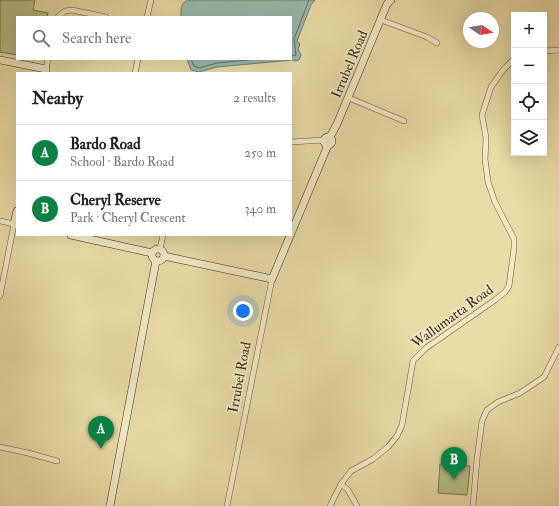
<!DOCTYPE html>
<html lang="en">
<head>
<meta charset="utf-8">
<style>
	body { margin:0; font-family:"IM FELL Double Pica",serif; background:#f6f6f6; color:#202124 }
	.controls { position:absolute; right:12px; top:12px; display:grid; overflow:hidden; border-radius:0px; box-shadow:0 4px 16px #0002 }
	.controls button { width:36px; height:36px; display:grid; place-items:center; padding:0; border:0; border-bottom:1px solid #e0e0e0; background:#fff; color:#202124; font:20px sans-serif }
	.compass { position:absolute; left:463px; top:12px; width:36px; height:36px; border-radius:50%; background:#fff; box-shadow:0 4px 16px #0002; rotate:102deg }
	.you { position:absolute; left:243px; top:311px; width:14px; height:14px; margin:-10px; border:3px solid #fff; border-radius:50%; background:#1a73e8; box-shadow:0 0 0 6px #1a73e833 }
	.badge { display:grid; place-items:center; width:26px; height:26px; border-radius:50%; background:#0b8043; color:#fff; font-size:13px; font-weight:700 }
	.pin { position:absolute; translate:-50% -33px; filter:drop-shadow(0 1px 2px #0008) }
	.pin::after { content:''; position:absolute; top:21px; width:14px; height:12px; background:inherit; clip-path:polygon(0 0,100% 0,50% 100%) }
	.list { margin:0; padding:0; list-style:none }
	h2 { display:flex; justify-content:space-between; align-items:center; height:52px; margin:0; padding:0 16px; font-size:17px }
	h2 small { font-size:13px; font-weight:400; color:#757577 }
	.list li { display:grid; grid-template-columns:26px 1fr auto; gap:12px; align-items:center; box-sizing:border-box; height:56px; padding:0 16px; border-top:1px solid #e0e0e0 }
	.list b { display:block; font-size:15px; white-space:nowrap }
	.list p { margin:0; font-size:13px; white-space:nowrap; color:#757577 }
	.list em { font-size:13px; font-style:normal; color:#757577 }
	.icon { flex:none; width:22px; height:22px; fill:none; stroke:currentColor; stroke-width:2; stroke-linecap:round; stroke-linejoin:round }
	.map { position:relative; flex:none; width:559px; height:506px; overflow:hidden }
	.search { position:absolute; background:#fff; box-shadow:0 4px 16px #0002; left:16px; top:16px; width:276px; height:44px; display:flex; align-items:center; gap:10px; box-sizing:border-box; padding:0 14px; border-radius:0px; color:#757577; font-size:15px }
	.panel { position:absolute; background:#fff; box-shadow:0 4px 16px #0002; left:16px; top:72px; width:276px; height:164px; border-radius:0px }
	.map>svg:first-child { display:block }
</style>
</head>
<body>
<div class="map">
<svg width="559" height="506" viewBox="0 0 559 506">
	<rect width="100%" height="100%" fill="#e9dba6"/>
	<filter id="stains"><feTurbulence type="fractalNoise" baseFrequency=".005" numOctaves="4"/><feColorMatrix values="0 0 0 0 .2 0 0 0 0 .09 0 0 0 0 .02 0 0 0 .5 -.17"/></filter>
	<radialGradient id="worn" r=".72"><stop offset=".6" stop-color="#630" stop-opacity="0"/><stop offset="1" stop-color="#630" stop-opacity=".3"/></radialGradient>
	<g fill="#b6c087" stroke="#787751">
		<path d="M0 0H35L33 10 48 13 47 17H17V55L0 52Z"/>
		<path d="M440 464 470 466 467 495 438 493Z"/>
	</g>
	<path fill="#99baae" stroke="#738273" d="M187 0H315L311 5 297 41 300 44 298 49 301 55 299 60 295 61 292 60 217 67 199 72 191 70 187 59H291V17H181C181 9 180 5 187 0Z"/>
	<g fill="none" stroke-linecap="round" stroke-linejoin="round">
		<g stroke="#6a7464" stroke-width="1">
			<path d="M291 56 296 55 294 39 309 0"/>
			<path d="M191 59 194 66 199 68 217 63 258 59"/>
		</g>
		<g stroke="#66593e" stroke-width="6">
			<g id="street">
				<path d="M58 17 65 11 72 10 106 17"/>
				<path d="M147 17 151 0"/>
				<path d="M381 20 427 37 437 43"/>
				<path d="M544 51 559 50"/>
				<path d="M46 69 48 59"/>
				<path d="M135 73 138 59"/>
				<path d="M349 98 404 121"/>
				<path d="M291 142 324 140"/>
				<path d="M0 221 14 224 0 296"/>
				<path d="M160 249 163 235"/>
				<path d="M0 447 28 453 57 461"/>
				<path d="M341 484 348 490 357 506"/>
				<path d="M227 506 272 279"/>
				<path d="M330 506 341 484 351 471 373 459 388 447 397 436 402 425 413 361 426 348 495 300 505 292 509 286 514 248V239L495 202 488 182 485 159 486 138 482 115 491 87 503 70 514 59"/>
				<path d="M473 506 477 459 482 421 487 410 498 402 520 393 544 377 559 347"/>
			</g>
		</g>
		<g stroke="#3b2e1b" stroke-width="8">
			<g id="secondary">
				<path d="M0 60 46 69 45 73"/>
				<circle cx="328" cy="141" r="4"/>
				<path d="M330 137 337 124 387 4 391 0"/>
				<path d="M17 211 14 224 17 225"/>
				<path d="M71 235 152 253"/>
				<circle cx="158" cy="255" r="6"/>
				<path d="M164 256 272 279 328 145"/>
				<path d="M110 506 156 261"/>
			</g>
		</g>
		<use href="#street" stroke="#f1e8c5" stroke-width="5"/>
		<use href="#secondary" stroke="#f1e8c5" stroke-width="7"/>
	</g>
	<g text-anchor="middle" stroke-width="3.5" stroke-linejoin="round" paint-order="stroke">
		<g font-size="14" fill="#3b2e1b" stroke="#f1e8c5">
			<text transform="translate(349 64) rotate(-67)" y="5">Irrubel Road</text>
			<text transform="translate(452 316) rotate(-36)" y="5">Wallumatta Road</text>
			<text transform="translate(239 377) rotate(-79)" y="5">Irrubel Road</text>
		</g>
	</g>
	<rect width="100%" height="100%" filter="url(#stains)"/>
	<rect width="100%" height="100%" fill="url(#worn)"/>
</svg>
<div class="controls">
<button>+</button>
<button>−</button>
<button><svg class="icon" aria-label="locate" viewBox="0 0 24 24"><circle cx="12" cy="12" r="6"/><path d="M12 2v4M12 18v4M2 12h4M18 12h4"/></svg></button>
<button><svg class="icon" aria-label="layers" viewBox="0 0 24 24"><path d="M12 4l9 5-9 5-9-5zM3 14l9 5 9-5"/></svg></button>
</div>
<svg class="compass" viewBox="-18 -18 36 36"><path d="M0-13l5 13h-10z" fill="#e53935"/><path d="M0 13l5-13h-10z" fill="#757577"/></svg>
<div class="you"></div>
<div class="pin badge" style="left:101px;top:449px">A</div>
<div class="pin badge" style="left:454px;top:480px">B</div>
<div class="search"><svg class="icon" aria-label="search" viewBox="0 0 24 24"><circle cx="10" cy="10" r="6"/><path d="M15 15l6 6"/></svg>Search here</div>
<section class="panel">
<h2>Nearby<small>2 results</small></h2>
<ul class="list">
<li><span class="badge">A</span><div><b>Bardo Road</b><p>School · Bardo Road</p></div><em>250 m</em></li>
<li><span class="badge">B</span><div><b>Cheryl Reserve</b><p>Park · Cheryl Crescent</p></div><em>340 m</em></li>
</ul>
</section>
</div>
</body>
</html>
